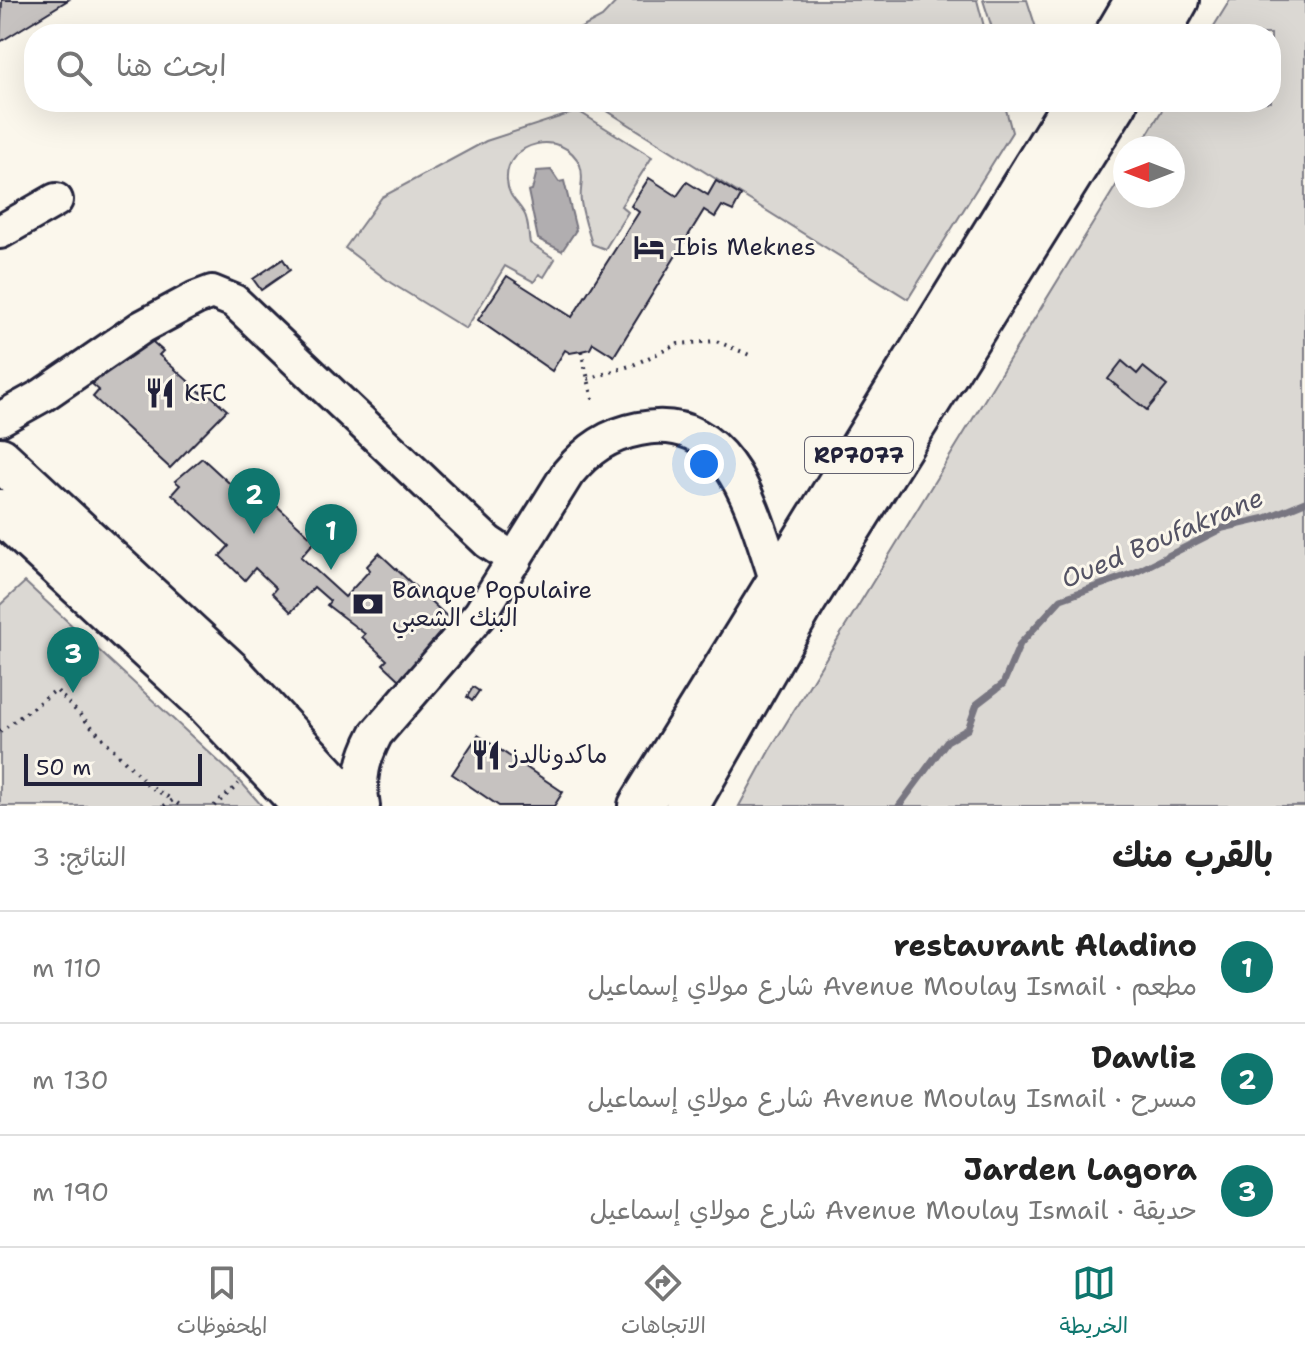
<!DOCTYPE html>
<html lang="ar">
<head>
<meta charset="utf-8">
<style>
	body { margin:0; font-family:"Shantell Sans","Playpen Sans Arabic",sans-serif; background:#f6f6f6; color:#222; direction:rtl }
	.compass { position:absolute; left:1113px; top:136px; width:72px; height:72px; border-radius:50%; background:#fff; box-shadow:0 8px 32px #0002; rotate:270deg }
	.scale { position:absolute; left:24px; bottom:20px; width:178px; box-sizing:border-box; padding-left:8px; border:4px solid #22223b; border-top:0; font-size:22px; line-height:28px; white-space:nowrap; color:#22223b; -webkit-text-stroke:6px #fbf7ec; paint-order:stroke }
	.you { position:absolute; left:704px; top:464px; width:28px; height:28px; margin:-20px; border:6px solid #fff; border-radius:50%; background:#1a73e8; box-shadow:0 0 0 12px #1a73e833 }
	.badge { display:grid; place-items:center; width:52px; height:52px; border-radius:50%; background:#0f766e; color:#fff; font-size:26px; font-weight:700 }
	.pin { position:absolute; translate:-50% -66px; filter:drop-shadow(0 2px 4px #0008) }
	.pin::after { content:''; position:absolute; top:42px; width:28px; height:24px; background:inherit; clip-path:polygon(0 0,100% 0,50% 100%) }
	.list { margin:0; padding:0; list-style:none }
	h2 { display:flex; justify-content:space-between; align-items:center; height:104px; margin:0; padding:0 32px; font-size:34px }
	h2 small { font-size:26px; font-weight:400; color:#767676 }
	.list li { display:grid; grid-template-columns:52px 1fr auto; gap:24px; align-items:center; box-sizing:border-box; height:112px; padding:0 32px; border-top:2px solid #e0e0e0 }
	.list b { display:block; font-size:30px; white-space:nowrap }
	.list p { margin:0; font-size:26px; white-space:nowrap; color:#767676 }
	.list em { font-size:26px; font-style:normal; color:#767676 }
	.icon { flex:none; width:44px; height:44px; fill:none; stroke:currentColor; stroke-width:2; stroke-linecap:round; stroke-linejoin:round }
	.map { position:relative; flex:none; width:1305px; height:806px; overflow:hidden; direction:ltr }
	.search { position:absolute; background:#fff; box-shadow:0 8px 32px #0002; left:24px; right:24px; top:24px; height:88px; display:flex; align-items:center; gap:20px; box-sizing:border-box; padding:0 28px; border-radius:32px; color:#767676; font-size:30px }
	.sheet { height:440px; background:#fff }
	nav { display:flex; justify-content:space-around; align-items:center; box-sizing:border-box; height:112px; border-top:2px solid #e0e0e0; background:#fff; font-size:22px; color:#767676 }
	nav a { display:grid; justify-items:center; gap:4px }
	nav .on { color:#0f766e }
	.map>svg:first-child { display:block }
</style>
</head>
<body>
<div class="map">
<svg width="1305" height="806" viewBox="0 0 1305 806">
	<rect width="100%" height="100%" fill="#fbf7ec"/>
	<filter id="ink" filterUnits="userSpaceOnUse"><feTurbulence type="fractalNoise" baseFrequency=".0125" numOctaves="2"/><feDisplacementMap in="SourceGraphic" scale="16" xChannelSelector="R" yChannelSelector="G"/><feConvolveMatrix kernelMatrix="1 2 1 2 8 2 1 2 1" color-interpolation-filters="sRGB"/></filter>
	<g filter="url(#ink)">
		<g fill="#dbd8d3" stroke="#7e7d87" stroke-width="2">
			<path d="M618 0H977L986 34H570L602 17Z"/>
			<path d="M983 0H1027L1038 34H994Z"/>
			<path d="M1230 0H1305V806H739L769 751 1125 171V196H1173V148H1139L1167 102H1271V34H1209Z"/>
			<path d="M593 102H1004L1012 132 908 299Z"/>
			<path d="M578 111 652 157 621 206 628 212 605 249 592 244C588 230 583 216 581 202 579 189 585 178 580 165 564 128 504 141 507 181 508 197 517 201 524 213 529 220 528 235 530 243L555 259 544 277 539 274 534 282 505 266 466 329 391 283 345 248 382 197 486 141Z"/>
			<path d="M25 582 241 782 262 806H0V605Z"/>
		</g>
		<path fill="#b1aeb0" stroke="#787681" stroke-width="2" d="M551 170 559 182 564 181 576 230 562 251 538 239 528 191 532 190 537 171Z"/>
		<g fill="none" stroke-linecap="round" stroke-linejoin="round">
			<path stroke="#787681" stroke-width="7" d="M899 806 947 741 968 729 977 704 1003 684 1020 644 1061 599 1134 573 1223 528 1266 518 1305 502"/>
		</g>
		<g fill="#c6c2c0" stroke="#22223b" stroke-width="2">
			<path d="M2 0H68L0 42Z"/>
			<path d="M649 178 677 196 687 182 708 195 716 181 741 196 733 211 722 206 715 217 704 210 614 356 593 343 590 349 581 351 570 353 565 350 552 371 478 320 507 276 572 317 639 212 631 206Z"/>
			<path d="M283 259 290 270 261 290 253 279Z"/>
			<path d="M145 335 163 351 159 355 206 397 208 393 227 410 170 468 93 397 99 390 92 384 134 338Z"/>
			<path d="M1122 361 1137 374 1143 367 1167 386 1147 410 1108 379Z"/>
			<path d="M202 458 239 492 250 481 315 541 301 557 345 597 370 570 367 566 379 553 453 622 400 680 383 664 387 660 362 637 365 634 327 605 330 601 314 587 291 612 272 593 276 588 255 568 245 580 220 556 229 546 172 494 180 485 175 481Z"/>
			<path d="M473 687 479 691 472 701 467 697Z"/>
			<path d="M478 735 563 792 554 806H499L452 774Z"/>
		</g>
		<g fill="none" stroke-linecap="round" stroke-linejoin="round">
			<g stroke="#22223b" stroke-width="38">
				<g id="minor">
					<path d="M0 232 56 200"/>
					<path d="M0 419 43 395 142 327 196 298 212 292 234 301 488 542 515 560"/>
					<path d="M363 806C358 778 363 759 376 734L480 614 568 473C588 449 608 435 639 429 734 410 755 519 778 585"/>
				</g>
			</g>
			<g stroke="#22223b" stroke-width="48">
				<g id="major">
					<path d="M1117 34 1137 0"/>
					<path d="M1158 34 1177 0"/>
					<path d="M0 459 229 671 354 806"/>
					<path d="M0 511 203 699 305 806"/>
					<path d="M640 806 1075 102"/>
					<path d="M687 806 804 601 1116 102"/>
				</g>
			</g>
			<g stroke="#22223b" stroke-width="4" stroke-dasharray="2 6" stroke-linecap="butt">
				<path d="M581 351 593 399"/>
				<path d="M588 379 633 365 678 344 716 341 752 356"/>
				<path d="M0 732 56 690 149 786 173 800"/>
				<path d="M164 806 173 800 181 806"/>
				<path d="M214 806 239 784"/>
			</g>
			<use href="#minor" stroke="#fbf7ec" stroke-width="32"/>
			<use href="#major" stroke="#fbf7ec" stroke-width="42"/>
		</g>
	</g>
	<defs>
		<g id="hotel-bare" transform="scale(2.4)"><path d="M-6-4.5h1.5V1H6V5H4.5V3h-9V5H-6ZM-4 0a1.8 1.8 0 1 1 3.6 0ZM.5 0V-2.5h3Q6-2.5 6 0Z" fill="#22223b" stroke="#fbf7ec" stroke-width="2.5" paint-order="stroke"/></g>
		<g id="restaurant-bare" transform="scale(2.4)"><path d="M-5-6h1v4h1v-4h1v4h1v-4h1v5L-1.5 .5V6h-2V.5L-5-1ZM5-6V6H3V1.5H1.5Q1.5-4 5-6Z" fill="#22223b" stroke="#fbf7ec" stroke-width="2.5" paint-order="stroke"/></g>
		<g id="bank-bare" transform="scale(2.4)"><path d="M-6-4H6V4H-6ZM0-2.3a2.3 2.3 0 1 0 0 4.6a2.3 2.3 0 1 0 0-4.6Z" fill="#22223b" stroke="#fbf7ec" stroke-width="2.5" paint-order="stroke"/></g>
	</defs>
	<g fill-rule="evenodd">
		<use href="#hotel-bare" x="649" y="247"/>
		<use href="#restaurant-bare" x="160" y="393"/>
		<use href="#bank-bare" x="368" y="604"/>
		<use href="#restaurant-bare" x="486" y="755"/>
	</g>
	<g text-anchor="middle" stroke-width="6" stroke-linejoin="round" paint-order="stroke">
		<rect fill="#fbf7ec" stroke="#636270" stroke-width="2" x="805" y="437" width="108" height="36" rx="6"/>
		<g font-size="22" font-weight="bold" fill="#22223b">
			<text x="859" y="463">RP7077</text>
		</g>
		<g font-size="24" fill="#22223b" stroke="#fbf7ec" text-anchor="start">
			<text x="673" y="255">Ibis Meknes</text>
			<text x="184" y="401">KFC</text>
			<text x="392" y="598">Banque Populaire<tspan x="392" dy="28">البنك الشعبي</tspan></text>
			<text x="510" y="763">ماكدونالدز</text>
		</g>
		<g font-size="26" font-style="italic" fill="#545364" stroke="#fbf7ec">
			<text transform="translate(1162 538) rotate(-23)" y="9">Oued Boufakrane</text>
		</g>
	</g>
</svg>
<svg class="compass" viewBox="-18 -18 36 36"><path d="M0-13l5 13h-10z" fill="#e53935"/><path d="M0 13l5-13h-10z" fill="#767676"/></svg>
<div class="scale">50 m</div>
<div class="you"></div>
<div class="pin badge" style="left:331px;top:570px">1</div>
<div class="pin badge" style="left:254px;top:534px">2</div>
<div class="pin badge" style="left:73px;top:693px">3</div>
<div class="search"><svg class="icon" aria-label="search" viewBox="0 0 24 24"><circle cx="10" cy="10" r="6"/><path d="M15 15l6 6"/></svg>ابحث هنا</div>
</div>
<section class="sheet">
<h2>بالقرب منك<small>النتائج: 3</small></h2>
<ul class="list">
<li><span class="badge">1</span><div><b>restaurant Aladino</b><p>مطعم · Avenue Moulay Ismail شارع مولاي إسماعيل</p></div><em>110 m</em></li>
<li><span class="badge">2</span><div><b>Dawliz</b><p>مسرح · Avenue Moulay Ismail شارع مولاي إسماعيل</p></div><em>130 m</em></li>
<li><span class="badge">3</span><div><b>Jarden Lagora</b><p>حديقة · Avenue Moulay Ismail شارع مولاي إسماعيل</p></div><em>190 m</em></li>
</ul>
</section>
<nav>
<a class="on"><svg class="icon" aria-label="map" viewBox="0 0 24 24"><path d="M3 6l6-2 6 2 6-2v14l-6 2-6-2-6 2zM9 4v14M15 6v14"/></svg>الخريطة</a>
<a><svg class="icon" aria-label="directions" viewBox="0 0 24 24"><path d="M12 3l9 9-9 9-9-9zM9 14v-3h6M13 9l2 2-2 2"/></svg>الاتجاهات</a>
<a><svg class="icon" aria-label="saved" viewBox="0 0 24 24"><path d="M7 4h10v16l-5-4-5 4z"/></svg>المحفوظات</a>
</nav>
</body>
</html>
